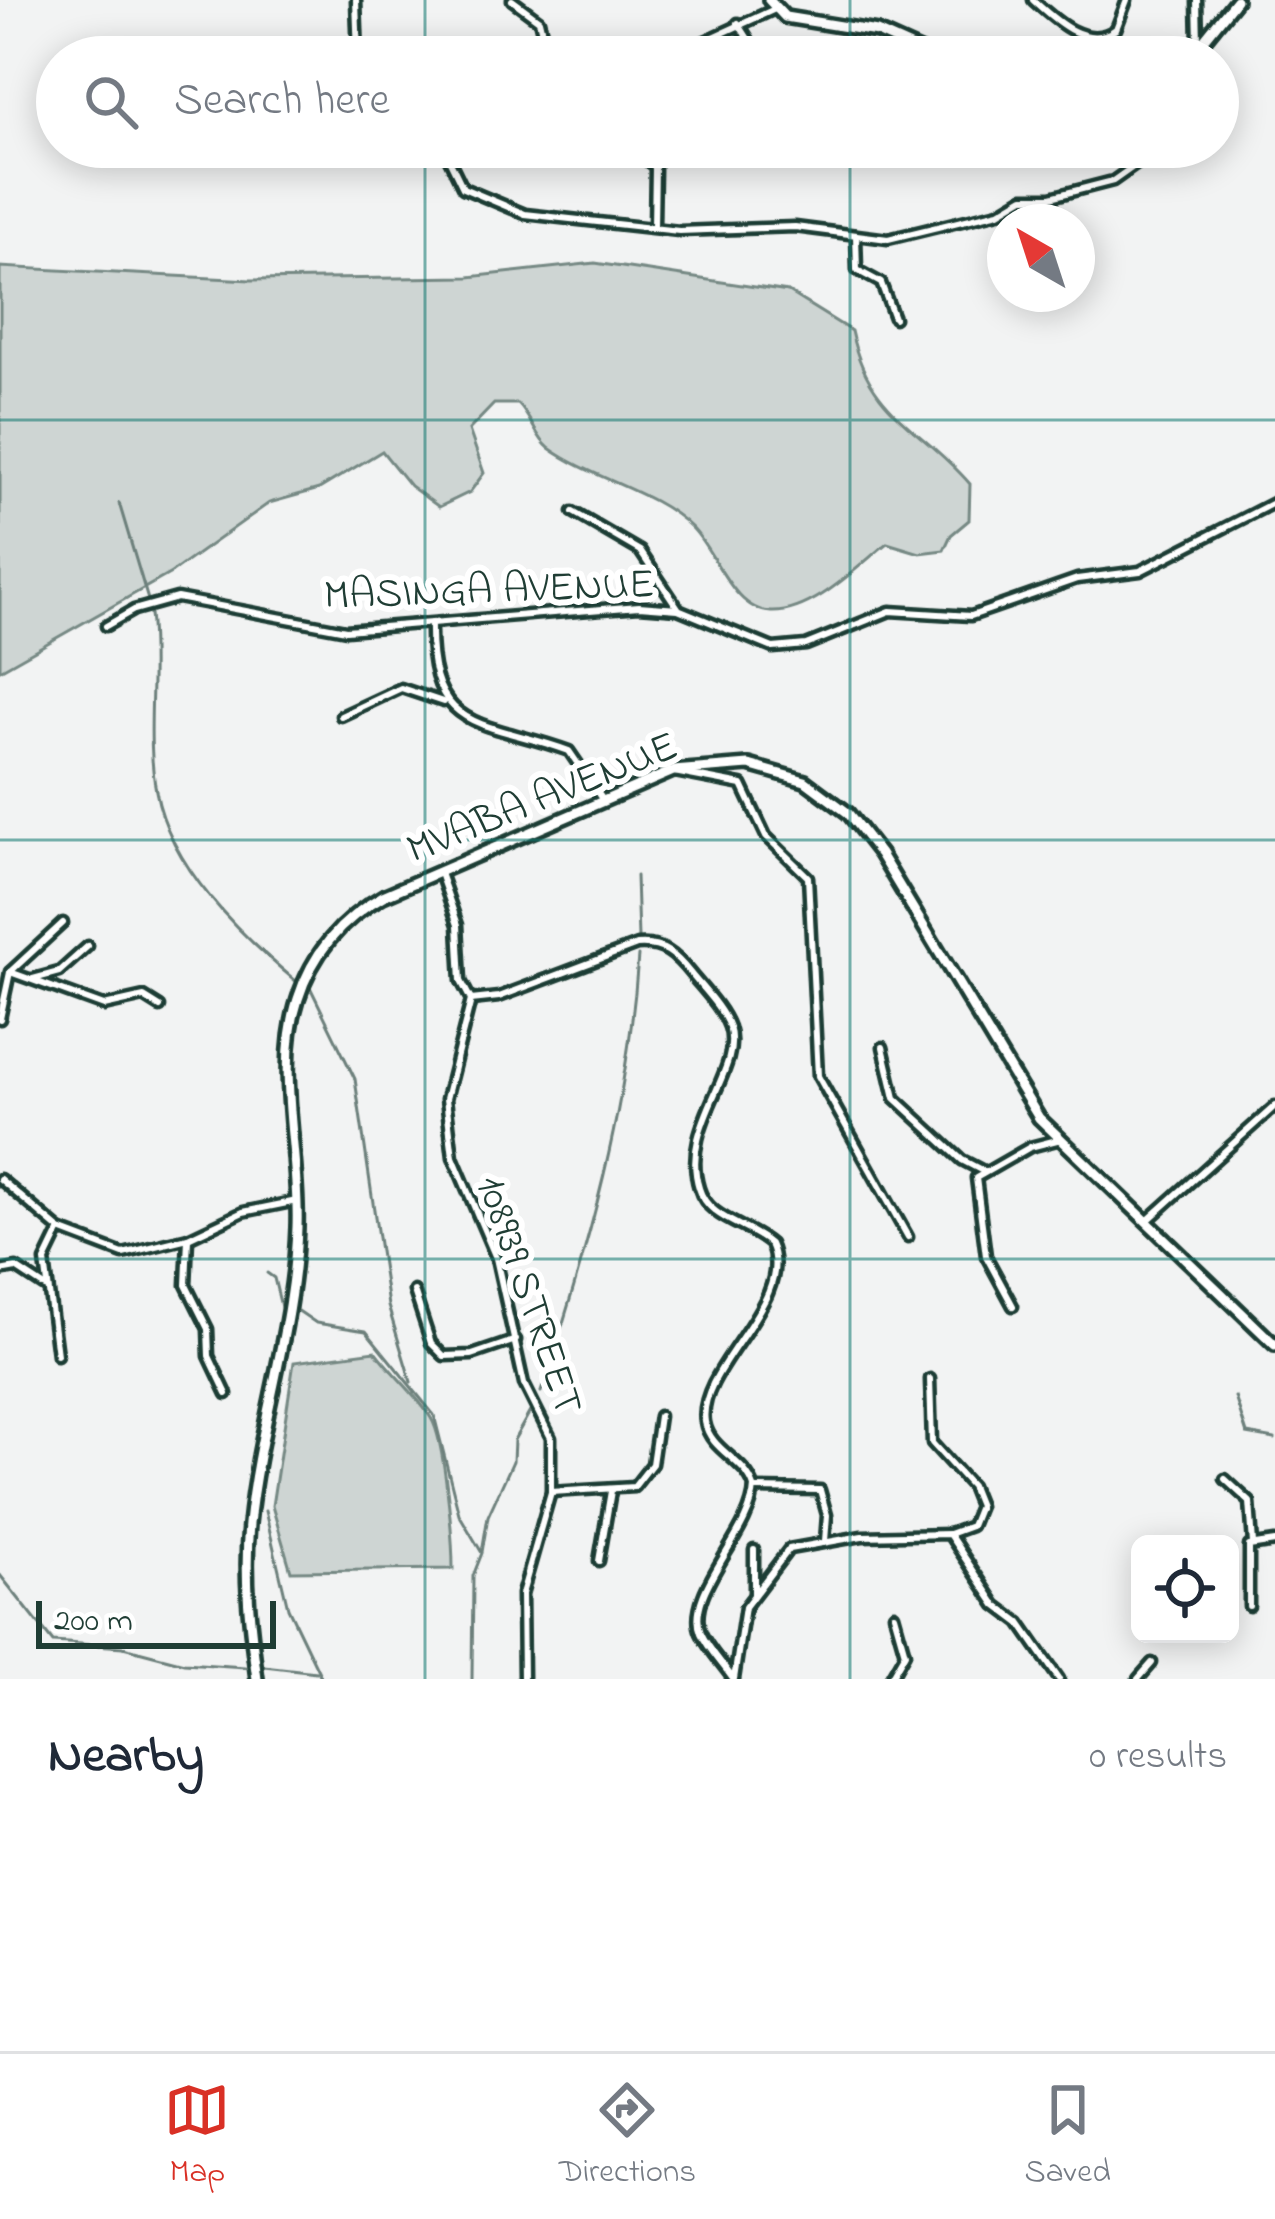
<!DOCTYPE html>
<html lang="en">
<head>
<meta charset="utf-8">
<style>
	body { margin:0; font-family:"Indie Flower",sans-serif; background:#f6f6f7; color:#1f2937 }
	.controls { position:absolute; right:36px; bottom:36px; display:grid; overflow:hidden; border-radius:18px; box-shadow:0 6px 30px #0003 }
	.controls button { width:108px; height:108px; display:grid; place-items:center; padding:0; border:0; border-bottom:3px solid #e0e1e3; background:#fff; color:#1f2937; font:60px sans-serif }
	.compass { position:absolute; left:987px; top:204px; width:108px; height:108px; border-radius:50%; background:#fff; box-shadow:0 6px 30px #0003; rotate:321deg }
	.scale { position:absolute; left:36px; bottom:30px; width:240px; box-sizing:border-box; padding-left:12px; border:6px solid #1f3d34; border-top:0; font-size:33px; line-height:42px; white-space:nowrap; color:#1f3d34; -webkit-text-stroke:9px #fff; paint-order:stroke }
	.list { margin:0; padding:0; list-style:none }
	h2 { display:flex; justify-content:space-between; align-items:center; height:156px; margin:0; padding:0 48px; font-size:51px }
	h2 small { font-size:39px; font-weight:400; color:#747a83 }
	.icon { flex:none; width:66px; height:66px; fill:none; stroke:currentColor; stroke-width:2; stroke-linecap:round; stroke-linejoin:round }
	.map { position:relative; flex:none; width:1275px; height:1679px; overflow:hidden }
	.search { position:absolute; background:#fff; box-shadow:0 6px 30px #0003; left:36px; right:36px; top:36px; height:132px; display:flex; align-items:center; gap:30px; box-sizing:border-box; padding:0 42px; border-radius:66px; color:#747a83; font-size:45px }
	.sheet { height:372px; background:#fff }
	nav { display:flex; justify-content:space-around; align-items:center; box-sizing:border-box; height:168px; border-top:3px solid #e0e1e3; background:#fff; font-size:33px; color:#747a83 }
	nav a { display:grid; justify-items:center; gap:6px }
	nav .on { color:#d93025 }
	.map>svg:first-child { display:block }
</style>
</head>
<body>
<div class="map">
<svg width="1275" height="1679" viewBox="0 0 1275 1679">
	<rect width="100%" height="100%" fill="#f2f3f3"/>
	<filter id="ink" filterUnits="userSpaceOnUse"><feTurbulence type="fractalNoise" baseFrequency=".00833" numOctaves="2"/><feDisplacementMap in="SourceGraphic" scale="24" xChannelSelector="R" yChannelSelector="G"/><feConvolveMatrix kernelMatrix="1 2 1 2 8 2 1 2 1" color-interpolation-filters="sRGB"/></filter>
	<g filter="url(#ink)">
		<g fill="#ced5d3" stroke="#768984" stroke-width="3">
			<path d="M595 263 788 292 851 331C869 415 920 426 970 484L969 520 951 535 944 550 920 553 887 543C857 567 812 614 771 612 732 610 716 552 692 528 655 491 592 479 549 448 536 438 531 417 518 404H494L469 430 484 473 470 492 439 507 410 486 382 451 319 489 269 503 171 573 0 670V267L251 280 469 277Z"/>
			<path d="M375 1351C392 1374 417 1395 431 1418 445 1440 453 1541 453 1569L291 1571 272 1506 294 1362Z"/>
		</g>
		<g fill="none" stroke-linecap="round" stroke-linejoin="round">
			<g stroke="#6d807b" stroke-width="3">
				<path d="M119 503 148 600"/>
				<path d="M150 614C157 673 145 733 156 791 170 867 239 934 297 982"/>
				<path d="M636 876 638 938"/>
				<path d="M310 987 355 1079 388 1306 411 1382"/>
				<path d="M267 1273 274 1278 281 1307"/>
				<path d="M297 1310 316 1323 366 1331 434 1415 459 1514 482 1553 473 1576 472 1679"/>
				<path d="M541 1392C588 1249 628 1107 638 956"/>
				<path d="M1235 1397 1247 1434 1275 1439"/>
				<path d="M265 1511 288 1608 322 1679"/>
				<path d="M482 1552 488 1516 513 1461 514 1440 532 1408"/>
				<path d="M0 1575 53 1642 123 1647 184 1663 245 1667"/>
				<path d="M264 1666 316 1672"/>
			</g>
			<g stroke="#1f3d34" stroke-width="15">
				<g id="minor">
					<path d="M356 0 358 57"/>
					<path d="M512 0 539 20 548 57"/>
					<path d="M1033 0C1055 20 1087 51 1116 29L1127 0"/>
					<path d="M1197 0 1198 43"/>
					<path d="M738 23 752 45 787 57"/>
					<path d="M670 57 775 9"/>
					<path d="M443 147 463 188 525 214 679 231 795 227 888 239 999 212 1024 197H1051L1113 181 1161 147"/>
					<path d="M631 147 655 167 654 226"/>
					<path d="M177 152 215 147"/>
					<path d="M856 235 857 270 881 283 894 318"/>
					<path d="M573 512 640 551 678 608"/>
					<path d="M431 624C429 736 486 720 569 751L602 799"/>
					<path d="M106 626 134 610 177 598 346 630 639 606 678 609 773 648 806 645 890 611 971 616 1077 579 1140 571 1275 502"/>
					<path d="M341 716 401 688 443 702"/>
					<path d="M674 772 742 785 766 836 808 877 818 1076 908 1237"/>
					<path d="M440 873 458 925 461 981 471 1000 499 997 637 945C663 943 675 954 691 974 704 990 722 1008 729 1027 744 1070 679 1125 699 1188 708 1220 748 1224 770 1244 797 1301 696 1368 705 1422 710 1451 745 1459 754 1487 752 1534 684 1592 701 1633 708 1649 723 1664 733 1679"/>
					<path d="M10 972 104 1006 144 997 160 1007"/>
					<path d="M33 979 59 972 88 946"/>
					<path d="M471 1000 446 1099 453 1157 496 1258 524 1384 551 1438V1492L522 1594 523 1679"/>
					<path d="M0 1019 10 972 63 923"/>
					<path d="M883 1047 895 1098 962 1160 983 1171"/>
					<path d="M0 1179 60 1230 123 1254 188 1238 243 1212 297 1201"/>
					<path d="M1147 1221 1275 1106"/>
					<path d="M188 1238 186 1285 208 1329 209 1356 227 1394"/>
					<path d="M0 1271 16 1268 45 1287"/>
					<path d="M414 1291 431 1343 444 1356 472 1355 516 1340"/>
					<path d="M1013 1306 986 1256 976 1178 1030 1147 1057 1140"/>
					<path d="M57 1355 45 1261 60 1230"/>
					<path d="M930 1379 932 1443 971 1486 979 1506 971 1526 949 1534"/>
					<path d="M1225 1479 1250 1502 1253 1544"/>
					<path d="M754 1489 820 1490 827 1515 825 1541"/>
					<path d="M551 1492 634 1487 652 1464 659 1416"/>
					<path d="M754 1550V1594"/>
					<path d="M599 1561 611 1491"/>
					<path d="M1249 1606V1546L1275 1542"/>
					<path d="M734 1679 745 1607 789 1549 862 1536 949 1534 996 1605 1020 1623 1059 1679"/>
					<path d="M890 1679 905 1653 894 1614"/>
					<path d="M1138 1679 1152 1663"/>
				</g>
			</g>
			<g stroke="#1f3d34" stroke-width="18">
				<path id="tertiary" d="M257 1679C250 1627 244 1577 249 1524 259 1425 294 1327 297 1227 300 1153 275 1070 298 999 312 954 342 919 383 896L673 771 749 765 805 781 848 813 880 854 1039 1118 1275 1345"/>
			</g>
			<g stroke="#1f3d34" stroke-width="18">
				<g id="secondary">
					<path d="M769 0 785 17 877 32 933 57"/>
					<path d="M1190 57 1236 0"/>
				</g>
			</g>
			<use href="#minor" stroke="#fff" stroke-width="6"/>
			<use href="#tertiary" stroke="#fff" stroke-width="9"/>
			<use href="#secondary" stroke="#fff" stroke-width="9"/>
		</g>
	</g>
	<path fill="none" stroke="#0f766e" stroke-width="3" stroke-opacity="0.55" d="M425 0V57M850 0V57M425 147V1679M850 147V1679M0 420H1275M0 840H1275M0 1259H1275"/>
	<g text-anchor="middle" stroke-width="12" stroke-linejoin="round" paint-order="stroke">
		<g font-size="42" fill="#1f3d34" stroke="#fff">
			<text transform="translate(489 587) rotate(-2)" y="15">MASINGA AVENUE</text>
			<text transform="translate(541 795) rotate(-22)" y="15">MVABA AVENUE</text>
			<text transform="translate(532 1294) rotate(71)" y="15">108939 STREET</text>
		</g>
	</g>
</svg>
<div class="controls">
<button><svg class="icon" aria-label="locate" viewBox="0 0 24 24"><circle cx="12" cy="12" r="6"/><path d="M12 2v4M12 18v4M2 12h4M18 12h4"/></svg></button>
</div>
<svg class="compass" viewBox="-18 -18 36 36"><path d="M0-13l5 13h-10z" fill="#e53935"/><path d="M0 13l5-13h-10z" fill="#747a83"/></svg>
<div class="scale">200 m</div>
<div class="search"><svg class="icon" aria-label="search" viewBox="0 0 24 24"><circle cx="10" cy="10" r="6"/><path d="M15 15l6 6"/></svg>Search here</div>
</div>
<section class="sheet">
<h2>Nearby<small>0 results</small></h2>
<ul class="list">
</ul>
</section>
<nav>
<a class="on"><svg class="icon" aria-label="map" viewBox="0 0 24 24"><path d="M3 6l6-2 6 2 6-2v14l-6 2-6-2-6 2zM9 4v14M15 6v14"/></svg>Map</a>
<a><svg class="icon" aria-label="directions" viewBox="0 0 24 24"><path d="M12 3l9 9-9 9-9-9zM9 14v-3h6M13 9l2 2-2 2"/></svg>Directions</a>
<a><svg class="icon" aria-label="saved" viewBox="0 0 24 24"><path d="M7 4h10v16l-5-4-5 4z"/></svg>Saved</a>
</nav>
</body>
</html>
